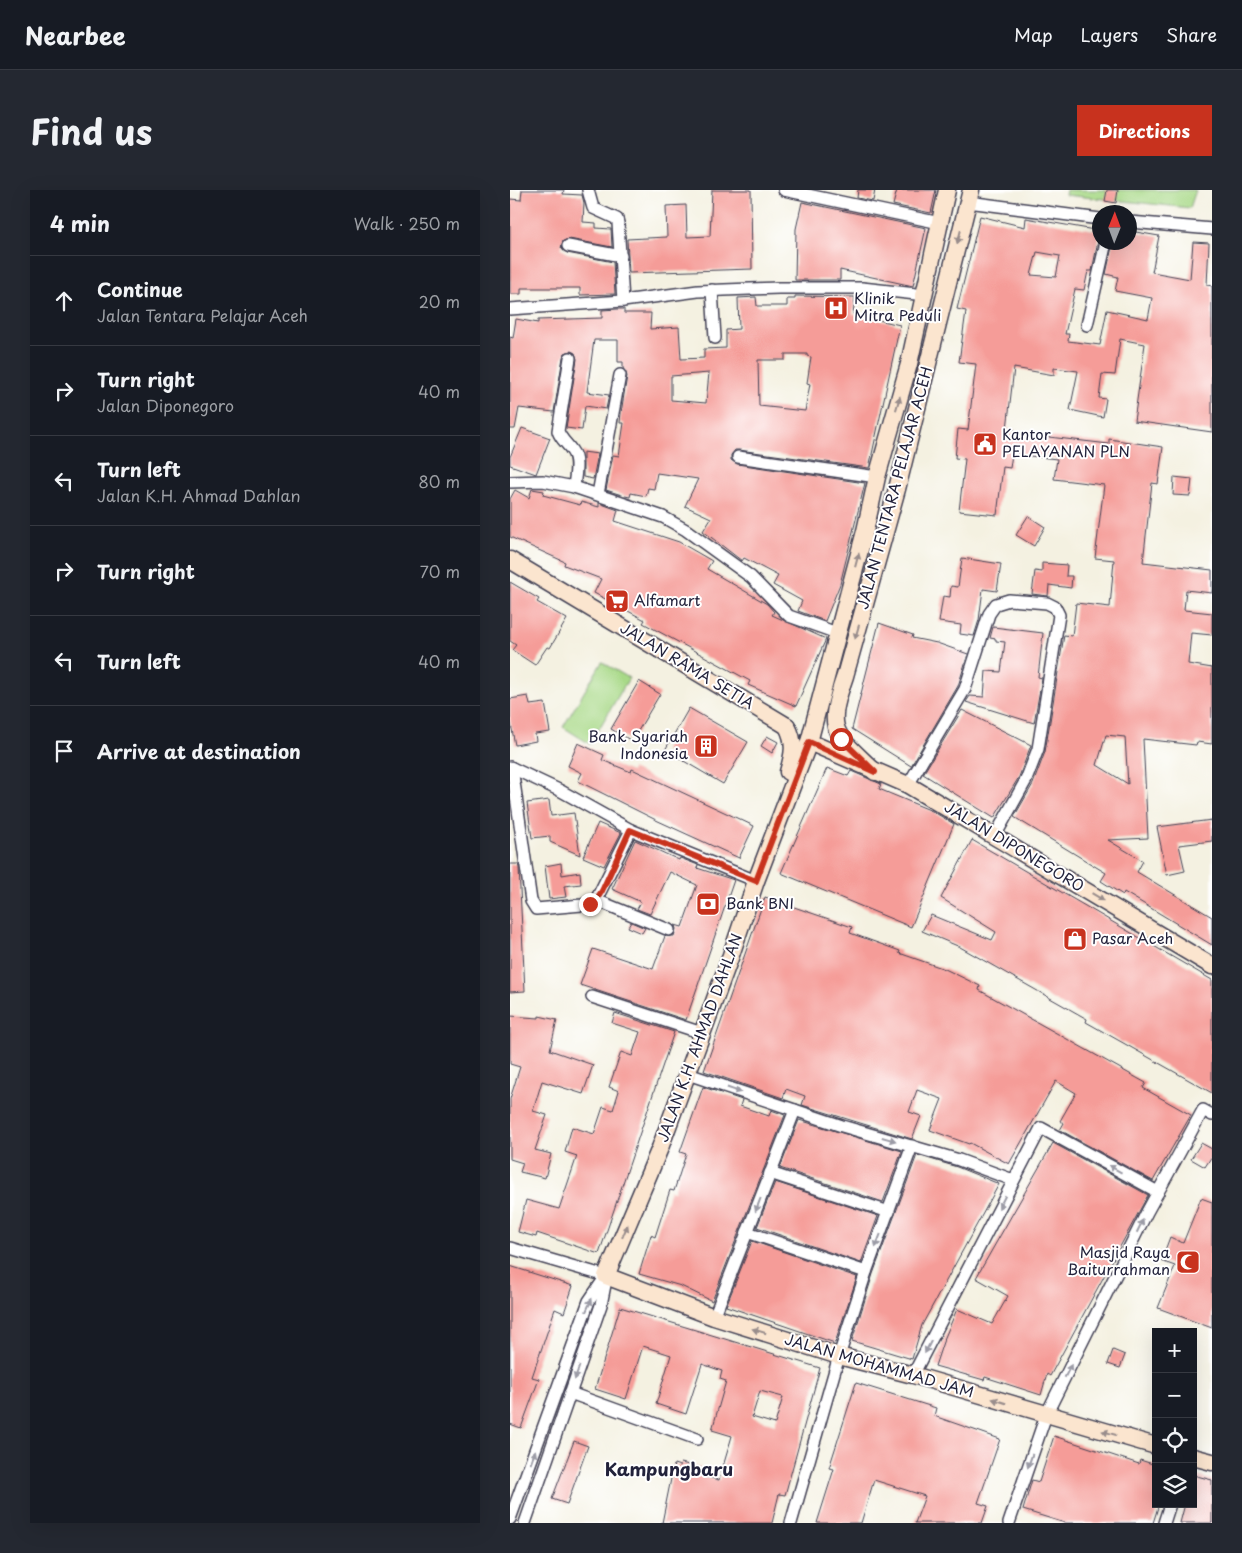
<!DOCTYPE html>
<html lang="en">
<head>
<meta charset="utf-8">
<style>
	body { margin:0; font-family:"Playpen Sans",sans-serif; background:#242831; color:#f1f3f6 }
	.controls { position:absolute; right:15px; bottom:15px; display:grid; overflow:hidden; border-radius:0px; box-shadow:0 5px 20px #0002 }
	.controls button { width:45px; height:45px; display:grid; place-items:center; padding:0; border:0; border-bottom:1px solid #363941; background:#171b24; color:#f1f3f6; font:25px sans-serif }
	.compass { position:absolute; left:582px; top:15px; width:45px; height:45px; border-radius:50%; background:#171b24; box-shadow:0 5px 20px #0002; rotate:1deg }
	.stop { position:absolute; width:15px; height:15px; margin:-11px; border:4px solid #c8321e; border-radius:50%; background:#fff }
	.stop.end { background:#c8321e; border-color:#fff; box-shadow:0 1px 5px #0008 }
	.list { margin:0; padding:0; list-style:none }
	h2 { display:flex; justify-content:space-between; align-items:center; height:65px; margin:0; padding:0 20px; font-size:21px }
	h2 small { font-size:16px; font-weight:400; color:#9ea1a6 }
	.list li { display:grid; grid-template-columns:32px 1fr auto; gap:15px; align-items:center; box-sizing:border-box; height:90px; padding:0 20px; border-top:1px solid #363941 }
	.list b { display:block; font-size:19px; white-space:nowrap }
	.list p { margin:0; font-size:16px; white-space:nowrap; color:#9ea1a6 }
	.list em { font-size:16px; font-style:normal; color:#9ea1a6 }
	.icon { flex:none; width:28px; height:28px; fill:none; stroke:currentColor; stroke-width:2; stroke-linecap:round; stroke-linejoin:round }
	.map { position:relative; flex:none; width:702px; height:1333px; overflow:hidden; border-radius:0px }
	header { display:flex; align-items:center; gap:30px; box-sizing:border-box; height:70px; padding:0 25px; background:#171b24; border-bottom:1px solid #363941 }
	header strong { font-size:24px }
	nav { display:flex; gap:28px; margin-inline-start:auto; font-size:18px }
	.intro { display:flex; align-items:center; justify-content:space-between; box-sizing:border-box; height:120px; padding:0 30px }
	h1 { margin:0; font-size:35px }
	.button { padding:12px 22px; border-radius:0px; background:#c8321e; color:#fff; font-size:18px; font-weight:700 }
	main { display:flex; gap:30px; padding:0 30px }
	aside { flex:1; background:#171b24; border-radius:0px; box-shadow:0 5px 20px #0002 }
	.map>svg:first-child { display:block }
</style>
</head>
<body>
<header>
<strong>Nearbee</strong>
<nav><a>Map</a><a>Layers</a><a>Share</a></nav>
</header>
<div class="intro"><h1>Find us</h1><a class="button">Directions</a></div>
<main>
<aside>
<h2>4 min<small>Walk · 250 m</small></h2>
<ul class="list">
<li><svg class="icon" aria-label="ahead" viewBox="0 0 24 24"><path d="M12 20V5M6 11l6-6 6 6"/></svg><div><b>Continue</b><p>Jalan Tentara Pelajar Aceh</p></div><em>20 m</em></li>
<li><svg class="icon" aria-label="right" viewBox="0 0 24 24"><path d="M7 20v-9h11M14 6l5 5-5 5"/></svg><div><b>Turn right</b><p>Jalan Diponegoro</p></div><em>40 m</em></li>
<li><svg class="icon" aria-label="left" viewBox="0 0 24 24"><path d="M17 20v-9H6M10 6l-5 5 5 5"/></svg><div><b>Turn left</b><p>Jalan K.H. Ahmad Dahlan</p></div><em>80 m</em></li>
<li><svg class="icon" aria-label="right" viewBox="0 0 24 24"><path d="M7 20v-9h11M14 6l5 5-5 5"/></svg><div><b>Turn right</b></div><em>70 m</em></li>
<li><svg class="icon" aria-label="left" viewBox="0 0 24 24"><path d="M17 20v-9H6M10 6l-5 5 5 5"/></svg><div><b>Turn left</b></div><em>40 m</em></li>
<li><svg class="icon" aria-label="arrive" viewBox="0 0 24 24"><path d="M6 21V4h12l-3 4 3 4H6"/></svg><div><b>Arrive at destination</b></div></li>
</ul>
</aside>
<div class="map">
<svg width="702" height="1333" viewBox="0 0 702 1333">
	<rect width="100%" height="100%" fill="#fff"/>
	<filter id="ink" filterUnits="userSpaceOnUse"><feTurbulence type="fractalNoise" baseFrequency=".02" numOctaves="2"/><feDisplacementMap in="SourceGraphic" scale="10" xChannelSelector="R" yChannelSelector="G"/><feConvolveMatrix kernelMatrix="1 2 1 2 8 2 1 2 1" color-interpolation-filters="sRGB"/></filter>
	<filter id="wash" filterUnits="userSpaceOnUse"><feTurbulence type="fractalNoise" baseFrequency=".0096" numOctaves="4" result="noise"/><feDisplacementMap in="SourceGraphic" scale="20" xChannelSelector="R" yChannelSelector="G"/><feGaussianBlur stdDeviation="1.12" result="paint"/><feColorMatrix in="noise" values="0 0 0 0 0 0 0 0 0 0 0 0 0 0 0 0 0 1.4 0 .05"/><feComposite in="paint" operator="in"/></filter>
	<g filter="url(#wash)">
		<rect width="100%" height="100%" fill="#f4f1e1"/>
		<g fill="#a8d987" stroke="#657e61">
			<path d="M556 0H686L680 18 555 5Z"/>
			<path d="M92 472 119 488 80 554 53 537Z"/>
		</g>
		<g id="blocks">
			<g fill="#f59c98" fill-rule="evenodd">
				<path d="M12 0H54L53 4 72 5 74 13 73 32 86 33V38L101 39 102 57 59 49 53 51 51 58 57 63 103 72 105 104 70 105V98H11V104H0V9L11 10Z"/>
				<path d="M202 0H241L242 79 119 83 117 49 157 47 156 16 176 15 177 47 200 46Z"/>
				<path d="M348 0H365L363 11 347 8Z"/>
				<path d="M387 0H426L421 23 383 15Z"/>
				<path d="M597 0H608L606 13 595 11Z"/>
				<path d="M292 12 416 38 403 96 330 80V90H285L286 39Z"/>
				<path d="M470 26 515 37 516 28 590 41 582 81H578L574 100 565 99 555 144H559L558 151 590 155 597 120 638 129 642 108 605 101 608 87 596 84 603 52H620V41L649 46 642 82 680 89 683 52 699 53 697 95 702 96V242L624 231 635 154 610 149 605 185 592 184 589 208 596 209 593 227 560 220 568 181 544 178V185L504 178 497 239 505 240 504 243 599 254V249L653 257 648 294 642 293 633 372 702 380V403L676 400 674 420 702 423V445L681 443 678 474 702 478V554L687 552 686 555 633 549 638 648 598 650 633 671 627 682 702 727V755L614 702 613 705 591 691 596 683 504 627 523 594 535 562 554 445 562 446 566 413 600 417 604 370 585 368 594 295 544 289 547 269 502 264 500 278 493 277 487 325 449 321 455 269 445 268 448 239 458 240 466 174 449 172 456 121 447 119ZM527 62 550 66 546 87 521 85ZM596 545 615 547 618 594 587 575Z"/>
				<path d="M285 106 345 107 343 124 390 135 359 278 229 260H225L221 265V270L227 274 355 293 330 394 315 431 288 421 292 411 263 395 268 386 234 368 232 371 193 341 201 328 175 316 188 289 147 283 144 299 138 298 136 306 121 303 120 307 115 306 96 300 103 265 109 266 114 233H110L111 223 117 186 113 178V172H108V150H84L77 202 99 205 96 219 75 216 72 240 56 238 67 169 65 163 61 161 55 163 53 167 44 222 9 218 5 239H0V147L3 148 6 129 28 133V130L92 128V120L108 119H114V123H141L140 139 169 137 171 169 194 168V159L216 158V140L229 139 228 108 246 107 247 116H277V109H285ZM275 164H297V166L301 167 297 193 300 194 295 221 249 216 248 170H275ZM199 183 196 213 161 210V186Z"/>
				<path d="M12 238 40 248 26 284 0 275V267Z"/>
				<path d="M73 262 88 264 83 289 73 287Z"/>
				<path d="M664 287 682 289 680 306 663 305Z"/>
				<path d="M22 299 34 301 33 305 70 315 71 312 89 317V313L108 320 105 331 169 352 202 371 197 379 257 414 264 422 262 425 316 449 286 516 238 495 240 491 133 433 135 430 84 403 91 389 54 375 55 372 0 347V309L5 300 19 308Z"/>
				<path d="M518 326 535 337 524 356 506 345Z"/>
				<path d="M452 368 491 374 487 401 473 399 469 430 464 446 450 444 451 435 429 432 433 406 440 407 441 396 448 397Z"/>
				<path d="M532 373 557 375 556 386H562L561 398 539 395 538 406 522 404 525 381 532 382Z"/>
				<path d="M0 392 29 409 27 412 57 429 40 458 37 457 25 475 2 460 6 455 0 451Z"/>
				<path d="M369 433 403 445 402 448 427 453 458 464 448 496 401 576 342 539Z"/>
				<path d="M483 437 533 443 528 487 532 488 524 533 456 512 460 506 474 507 476 481 491 482 495 452 486 451V449L480 448Z"/>
				<path d="M129 491 150 504 122 551 101 539Z"/>
				<path d="M18 506 20 515 35 513 40 542 25 544 26 551 5 555 0 529V509Z"/>
				<path d="M179 518 238 552 213 594 155 560Z"/>
				<path d="M452 520 521 555 509 587 484 628 413 584Z"/>
				<path d="M257 546 268 552 262 563 251 556Z"/>
				<path d="M68 553 94 565 92 570 121 582 122 579 244 636 229 668 146 630 68 591 72 583 58 576Z"/>
				<path d="M317 578 338 586 341 581 371 594 369 599 422 621 444 634 401 737 271 683Z"/>
				<path d="M39 610 41 626 64 623 70 665 40 652V646L22 648 17 613Z"/>
				<path d="M702 630V651L669 655 675 681 657 685 647 637Z"/>
				<path d="M88 633 111 643 94 676 73 667Z"/>
				<path d="M125 650 169 670 170 668 188 675 187 678 224 690 176 830 70 795 83 759 143 779 155 746H164L166 739 165 735 172 737 187 695 160 682 140 724 127 719 131 712 102 699Z"/>
				<path d="M462 650 702 790V903L576 832 577 829 450 757 412 741 421 725 482 750 486 742 431 708Z"/>
				<path d="M51 673 52 685 70 682 71 694 54 696 56 707 39 709 35 676Z"/>
				<path d="M0 674H8L9 678 15 801 0 802Z"/>
				<path d="M255 707 342 737 340 743 390 761 389 763 435 779 470 796 469 800 636 893 633 898 681 925 643 991 550 940 554 933 550 931 566 903 546 891 499 974 460 953 459 954 420 940 432 909 407 900 399 922 411 926 402 949 292 915 295 906 276 899 273 908 194 881Z"/>
				<path d="M121 732 135 738 132 743 118 737Z"/>
				<path d="M105 823 164 842 89 1064 27 1043 26 1047 8 1042 16 1010 49 1019 67 966 55 962 62 937 84 944 93 917 103 920 109 901 99 897 111 862 122 866 130 842 102 833Z"/>
				<path d="M0 826 29 828V826L47 830 40 860 83 875 73 904 32 891 23 921 37 925 25 960 41 964 35 988 10 982 13 973 0 969V909L10 877 0 874Z"/>
				<path d="M193 897 232 910 230 916 259 926 261 920 275 925 202 1111 171 1096 129 1084 141 1045 145 1047 160 1000 164 1001 176 964 170 962Z"/>
				<path d="M289 930 392 961 373 1012 270 978Z"/>
				<path d="M543 953 638 1005 540 1186 537 1184 531 1205 475 1187 474 1190 425 1176 433 1152 447 1119 482 1134 498 1106 466 1088Z"/>
				<path d="M691 953 702 959V966L695 977 681 969Z"/>
				<path d="M407 965 447 977 489 994 412 1135 402 1169 342 1151 363 1084Z"/>
				<path d="M265 992 368 1026 351 1073 247 1037Z"/>
				<path d="M691 1008 702 1012V1138L648 1118 665 1076 651 1071 660 1047 673 1053Z"/>
				<path d="M242 1051 347 1087 325 1153 216 1116Z"/>
				<path d="M0 1076 63 1096 54 1123 45 1119 22 1187 29 1189 11 1238 0 1234Z"/>
				<path d="M110 1117 310 1178 275 1305 269 1304 262 1333H152L164 1274 170 1276 171 1273 191 1278 189 1285 209 1290 222 1246 202 1240 216 1191 210 1189 212 1181 192 1174 176 1224 146 1214 161 1165 133 1156 116 1209 85 1199ZM250 1201 273 1207 265 1234 242 1227Z"/>
				<path d="M603 1160 615 1165 610 1178 598 1174Z"/>
				<path d="M346 1193 426 1218 424 1226 490 1249 468 1313 478 1316 472 1333H405L415 1306 364 1290 351 1333H307L324 1279 319 1278Z"/>
				<path d="M544 1246 629 1274 630 1270 646 1275V1314H649L643 1333H555L513 1320 522 1290 529 1292Z"/>
				<path d="M64 1251 78 1256 57 1314 42 1309Z"/>
				<path d="M683 1285 702 1290V1333H670L675 1314H683Z"/>
			</g>
		</g>
	</g>
	<g filter="url(#ink)">
		<use href="#blocks" fill-opacity="0" stroke="#424154" stroke-width="1"/>
		<g fill="none" stroke-linecap="round" stroke-linejoin="round">
			<g stroke="#424154" stroke-width="14">
				<g id="street">
					<path d="M78 0 83 18 107 29 108 33 113 111"/>
					<path d="M274 0 430 33"/>
					<path d="M458 12 590 29"/>
					<path d="M620 32 702 39"/>
					<path d="M58 56 111 66"/>
					<path d="M202 100 205 148"/>
					<path d="M0 119 113 111 188 101 269 98H352L415 105"/>
					<path d="M577 135 596 52"/>
					<path d="M60 168 48 241C51 250 57 253 62 261 69 270 65 286 64 297"/>
					<path d="M228 267 367 287"/>
					<path d="M0 292 33 291 64 297 153 327 176 340 241 387 279 426 327 443"/>
					<path d="M88 304 110 185"/>
					<path d="M0 577 51 601 121 640 246 691"/>
					<path d="M2 578 21 711 26 719 72 715 86 710 121 640"/>
					<path d="M398 595 455 499 479 424 486 414 499 410 537 413 545 417 549 425 528 559 516 590 485 646"/>
					<path d="M86 710 159 740"/>
					<path d="M82 807 192 843"/>
					<path d="M178 884 332 936 449 970 503 990"/>
					<path d="M260 983 379 1022"/>
					<path d="M237 1042 356 1082"/>
					<path d="M0 1058 96 1086"/>
					<path d="M204 1127 285 920"/>
					<path d="M403 1185 531 938 648 1002"/>
					<path d="M60 1203 187 1249"/>
					<path d="M0 1329 79 1111 96 1086"/>
					<path d="M15 1333 91 1115 96 1090"/>
					<path d="M281 1333 329 1166 356 1082 402 956"/>
					<path d="M499 1333 536 1225 637 1022 693 920 702 925"/>
					<path d="M654 1333 660 1314"/>
				</g>
			</g>
			<g stroke="#424154" stroke-width="19">
				<g id="secondary">
					<path d="M437 0 399 174 367 287 355 341 299 552 246 691 220 768 150 958 96 1086 204 1127 329 1166 403 1185 646 1256"/>
					<path d="M0 370 277 536"/>
					<path d="M277 536C286 553 283 565 278 582"/>
					<path d="M299 552 398 595 702 776"/>
					<path d="M365 582C324 542 315 543 335 486L387 299 461 0"/>
					<path d="M683 1267 702 1272"/>
				</g>
			</g>
			<use href="#street" stroke="#fff" stroke-width="11"/>
			<use href="#secondary" stroke="#fbe5cf" stroke-width="16"/>
		</g>
		<defs><path id="oneway-solid" d="M-6-.8H1V-3.2L6.5 0L1 3.2V.8H-6Z" transform="scale(1.25)"/></defs>
		<g fill="#998d8c">
			<use href="#oneway-solid" transform="translate(449 47) rotate(105)"/>
			<use href="#oneway-solid" transform="translate(388 213) rotate(-74)"/>
			<use href="#oneway-solid" transform="translate(347 370) rotate(-75)"/>
			<use href="#oneway-solid" transform="translate(347 442) rotate(106)"/>
			<use href="#oneway-solid" transform="translate(588 707) rotate(31)"/>
			<use href="#oneway-solid" transform="translate(115 1041) rotate(-67)"/>
			<use href="#oneway-solid" transform="translate(249 1141) rotate(-163)"/>
			<use href="#oneway-solid" transform="translate(489 1211) rotate(-163)"/>
			<use href="#oneway-solid" transform="translate(599 1243) rotate(-164)"/>
		</g>
		<g fill="#9c9ca7">
			<use href="#oneway-solid" transform="translate(224 900) rotate(19)"/>
			<use href="#oneway-solid" transform="translate(379 949) rotate(16)"/>
			<use href="#oneway-solid" transform="translate(605 979) rotate(-151)"/>
			<use href="#oneway-solid" transform="translate(492 1012) rotate(117)"/>
			<use href="#oneway-solid" transform="translate(248 1015) rotate(111)"/>
			<use href="#oneway-solid" transform="translate(630 1036) rotate(-64)"/>
			<use href="#oneway-solid" transform="translate(368 1051) rotate(111)"/>
			<use href="#oneway-solid" transform="translate(79 1115) rotate(-66)"/>
			<use href="#oneway-solid" transform="translate(418 1157) rotate(117)"/>
			<use href="#oneway-solid" transform="translate(558 1181) rotate(-63)"/>
			<use href="#oneway-solid" transform="translate(67 1183) rotate(109)"/>
			<use href="#oneway-solid" transform="translate(23 1267) rotate(-70)"/>
			<use href="#oneway-solid" transform="translate(520 1271) rotate(109)"/>
		</g>
	</g>
	<g fill="none" stroke-linecap="round" stroke-linejoin="round" filter="url(#ink)">
		<path stroke="#c8321e" stroke-width="6" d="M80 714 86 710 92 701 120 640 246 691 299 552 365 582 331 549"/>
	</g>
	<defs>
		<g id="hospital-square" transform="scale(1.25)"><rect x="-9" y="-9" width="18" height="18" rx="4" fill="#c8321e" stroke="#fff"/><path d="M-5-5h3v3.5h4V-5h3V5h-3V1.5h-4V5h-3Z" fill="#fff"/></g>
		<g id="civic-square" transform="scale(1.25)"><rect x="-9" y="-9" width="18" height="18" rx="4" fill="#c8321e" stroke="#fff"/><path d="M-.6-6.5H3V-4.5H.6V-3L4-1V1h2V6H-6V1h2V-1L-.6-3ZM-1.2 2.5V6h2.4V2.5Z" fill="#fff"/></g>
		<g id="supermarket-square" transform="scale(1.25)"><rect x="-9" y="-9" width="18" height="18" rx="4" fill="#c8321e" stroke="#fff"/><path d="M-6-5.5h2.5l.6 2H6L4.5 2H-2.5L-4.4-4H-6ZM-1.5 3.2a1.3 1.3 0 1 0 .1 0ZM3 3.2a1.3 1.3 0 1 0 .1 0Z" fill="#fff"/></g>
		<g id="building-square" transform="scale(1.25)"><rect x="-9" y="-9" width="18" height="18" rx="4" fill="#c8321e" stroke="#fff"/><path d="M-4-6H4V6H1V3H-1V6H-4ZM-2.5-4.3h1.7v1.8h-1.7ZM.8-4.3h1.7v1.8H.8ZM-2.5-1h1.7V.8h-1.7ZM.8-1h1.7V.8H.8Z" fill="#fff"/></g>
		<g id="bank-square" transform="scale(1.25)"><rect x="-9" y="-9" width="18" height="18" rx="4" fill="#c8321e" stroke="#fff"/><path d="M-6-4H6V4H-6ZM0-2.3a2.3 2.3 0 1 0 0 4.6a2.3 2.3 0 1 0 0-4.6Z" fill="#fff"/></g>
		<g id="shop-square" transform="scale(1.25)"><rect x="-9" y="-9" width="18" height="18" rx="4" fill="#c8321e" stroke="#fff"/><path d="M-5-2.5h2.3a2.7 3.5 0 0 1 5.4 0H5L5.5 6h-11ZM-1.5-2.5h3a1.5 2.3 0 0 0-3 0Z" fill="#fff"/></g>
		<g id="mosque-square" transform="scale(1.25)"><rect x="-9" y="-9" width="18" height="18" rx="4" fill="#c8321e" stroke="#fff"/><path d="M3.5-4.9A6 6 0 1 0 3.5 4.9A5 5 0 1 1 3.5-4.9Z" fill="#fff"/></g>
	</defs>
	<g fill-rule="evenodd">
		<use href="#hospital-square" x="326" y="118"/>
		<use href="#civic-square" x="475" y="254"/>
		<use href="#supermarket-square" x="107" y="411"/>
		<use href="#building-square" x="196" y="556"/>
		<use href="#bank-square" x="198" y="714"/>
		<use href="#shop-square" x="565" y="749"/>
		<use href="#mosque-square" x="678" y="1072"/>
	</g>
	<g text-anchor="middle" stroke-width="4" stroke-linejoin="round" paint-order="stroke">
		<g font-size="15" fill="#22223b" stroke="#fff" text-anchor="start">
			<text x="344" y="114">Klinik<tspan x="344" dy="17">Mitra Peduli</tspan></text>
			<text x="492" y="250">Kantor<tspan x="492" dy="17">PELAYANAN PLN</tspan></text>
			<text x="124" y="416">Alfamart</text>
			<text x="178" y="552" text-anchor="end">Bank Syariah<tspan x="178" dy="17">Indonesia</tspan></text>
			<text x="216" y="719">Bank BNI</text>
			<text x="582" y="754">Pasar Aceh</text>
			<text x="660" y="1068" text-anchor="end">Masjid Raya<tspan x="660" dy="17">Baiturrahman</tspan></text>
		</g>
		<g font-size="15" fill="#22223b" stroke="#fff">
			<text transform="translate(385 298) rotate(-75)" y="5">JALAN TENTARA PELAJAR ACEH</text>
			<text transform="translate(177 476) rotate(31)" y="5">JALAN RAMA SETIA</text>
			<text transform="translate(504 657) rotate(31)" y="5">JALAN DIPONEGORO</text>
			<text transform="translate(190 848) rotate(-70)" y="5">JALAN K.H. AHMAD DAHLAN</text>
			<text transform="translate(369 1176) rotate(16)" y="5">JALAN MOHAMMAD JAM</text>
		</g>
		<g font-size="18" font-weight="bold" fill="#22223b" stroke="#fff">
			<text x="159" y="1286">Kampungbaru</text>
		</g>
	</g>
</svg>
<div class="controls">
<button>+</button>
<button>−</button>
<button><svg class="icon" aria-label="locate" viewBox="0 0 24 24"><circle cx="12" cy="12" r="6"/><path d="M12 2v4M12 18v4M2 12h4M18 12h4"/></svg></button>
<button><svg class="icon" aria-label="layers" viewBox="0 0 24 24"><path d="M12 4l9 5-9 5-9-5zM3 14l9 5 9-5"/></svg></button>
</div>
<svg class="compass" viewBox="-18 -18 36 36"><path d="M0-13l5 13h-10z" fill="#e53935"/><path d="M0 13l5-13h-10z" fill="#9ea1a6"/></svg>
<div class="stop" style="left:331px;top:549px"></div>
<div class="stop end" style="left:80px;top:714px"></div>
</div>
</main>
</body>
</html>
